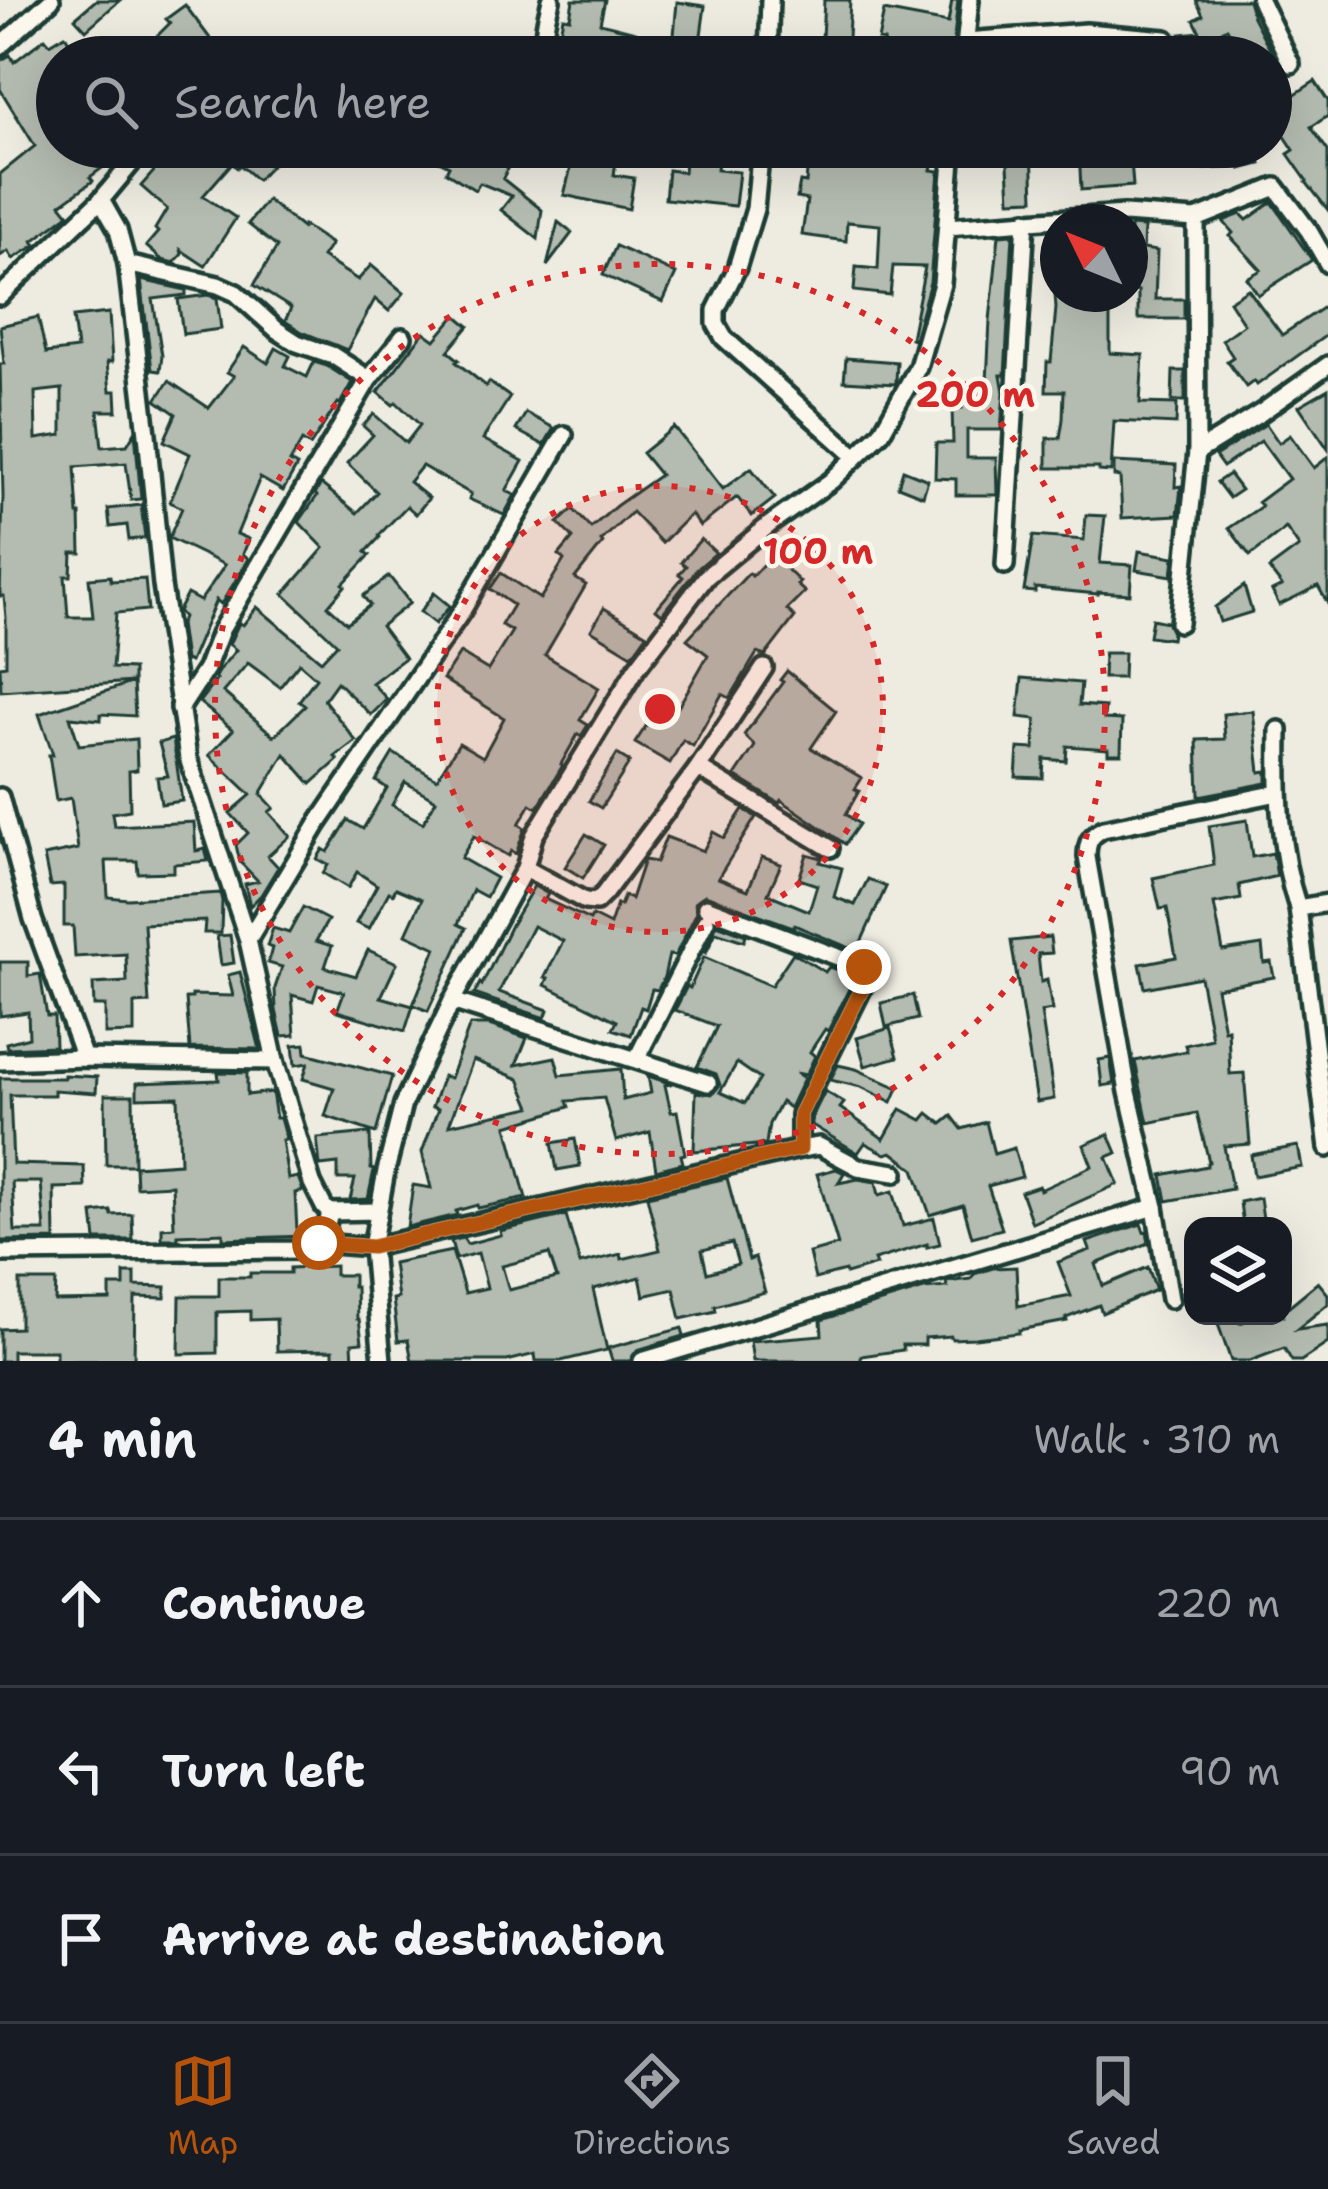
<!DOCTYPE html>
<html lang="en">
<head>
<meta charset="utf-8">
<style>
	body { margin:0; font-family:"Shantell Sans",sans-serif; background:#20242c; color:#f1f3f6 }
	.controls { position:absolute; right:36px; bottom:36px; display:grid; overflow:hidden; border-radius:24px; box-shadow:0 12px 48px #0002 }
	.controls button { width:108px; height:108px; display:grid; place-items:center; padding:0; border:0; border-bottom:3px solid #363941; background:#171b24; color:#f1f3f6; font:60px sans-serif }
	.compass { position:absolute; left:1040px; top:204px; width:108px; height:108px; border-radius:50%; background:#171b24; box-shadow:0 12px 48px #0002; rotate:313deg }
	.stop { position:absolute; width:36px; height:36px; margin:-27px; border:9px solid #b45309; border-radius:50%; background:#fff }
	.stop.end { background:#b45309; border-color:#fff; box-shadow:0 3px 12px #0008 }
	.list { margin:0; padding:0; list-style:none }
	h2 { display:flex; justify-content:space-between; align-items:center; height:156px; margin:0; padding:0 48px; font-size:51px }
	h2 small { font-size:39px; font-weight:400; color:#9ea1a6 }
	.list li { display:grid; grid-template-columns:78px 1fr auto; gap:36px; align-items:center; box-sizing:border-box; height:168px; padding:0 48px; border-top:3px solid #363941 }
	.list b { display:block; font-size:45px; white-space:nowrap }
	.list em { font-size:39px; font-style:normal; color:#9ea1a6 }
	.icon { flex:none; width:66px; height:66px; fill:none; stroke:currentColor; stroke-width:2; stroke-linecap:round; stroke-linejoin:round }
	.map { position:relative; flex:none; width:1328px; height:1361px; overflow:hidden }
	.search { position:absolute; background:#171b24; box-shadow:0 12px 48px #0002; left:36px; right:36px; top:36px; height:132px; display:flex; align-items:center; gap:30px; box-sizing:border-box; padding:0 42px; border-radius:66px; color:#9ea1a6; font-size:45px }
	.sheet { height:660px; background:#171b24 }
	nav { display:flex; justify-content:space-around; align-items:center; box-sizing:border-box; height:168px; border-top:3px solid #363941; background:#171b24; font-size:33px; color:#9ea1a6 }
	nav a { display:grid; justify-items:center; gap:6px }
	nav .on { color:#b45309 }
	.map>svg:first-child { display:block }
</style>
</head>
<body>
<div class="map">
<svg width="1328" height="1361" viewBox="0 0 1328 1361">
	<rect width="100%" height="100%" fill="#eeece1"/>
	<filter id="ink" filterUnits="userSpaceOnUse"><feTurbulence type="fractalNoise" baseFrequency=".00833" numOctaves="2"/><feDisplacementMap in="SourceGraphic" scale="24" xChannelSelector="R" yChannelSelector="G"/><feConvolveMatrix kernelMatrix="1 2 1 2 8 2 1 2 1" color-interpolation-filters="sRGB"/></filter>
	<g filter="url(#ink)">
		<g fill="#b4bbb0" stroke="#1f3d34" stroke-width="3" fill-rule="evenodd">
			<path d="M96 0H120L86 30 75 18Z"/>
			<path d="M573 0H605L600 23 636 32 630 57H611L612 53 558 43 563 17 570 18Z"/>
			<path d="M824 0H850L847 57H821Z"/>
			<path d="M952 0H958L952 57 909 46 908 57H882L884 41 878 40 884 11 948 23Z"/>
			<path d="M1196 0H1248L1253 17 1274 57H1243L1227 28 1199 44 1200 57H1146L1145 49 1170 50 1181 45 1180 34 1200 32 1194 20 1203 15Z"/>
			<path d="M677 2 705 6 698 57H672Z"/>
			<path d="M185 5 224 57H195L187 46 176 57H136L170 23 166 19Z"/>
			<path d="M65 35 78 57H57V147H104L113 160 90 177 93 181 61 204 69 214 33 241 36 245 13 259 8 251 0 256V174L35 146 0 89V61L10 55 14 62 45 38 50 44Z"/>
			<path d="M1315 81 1328 101V116L1311 127 1328 151V210L1306 182 1307 181 1288 154 1294 150 1271 115V110Z"/>
			<path d="M157 147H260L275 161 257 180 240 165 237 168 232 163 203 196 236 218 205 266 181 250 182 254 174 263 162 260 146 246 158 232 155 229 167 209 141 186 156 169 148 162Z"/>
			<path d="M410 147H516L503 179 542 210 538 239 501 210 512 196 480 183 475 190 446 172 449 166Z"/>
			<path d="M576 147H618L614 175 634 178 629 209 564 195Z"/>
			<path d="M686 147H719L717 170 739 172 735 206 665 199 668 170 684 172Z"/>
			<path d="M809 147H936L931 170 939 171 930 282 914 339 911 338 925 267 893 266 890 295 854 291 856 267 878 269 880 225 847 222 846 241 802 235 807 200 797 198 800 182 806 183Z"/>
			<path d="M1007 147 1032 149 1034 199 1010 200Z"/>
			<path d="M1079 147H1130L1133 186 1081 190Z"/>
			<path d="M1205 147H1256L1261 164 1241 169V167L1205 169Z"/>
			<path d="M267 200 302 228 303 225 331 244 322 257 358 280 371 265 404 293 389 311 375 299 347 350 302 332 285 321 291 308 254 285 277 247 248 224Z"/>
			<path d="M1272 202 1312 260 1258 295 1247 278 1261 270 1230 236 1233 233 1223 221 1241 214 1247 220Z"/>
			<path d="M558 222 572 233 547 266Z"/>
			<path d="M1130 226 1144 227 1143 249 1157 251 1155 299H1184V319H1138V291H1130Z"/>
			<path d="M1013 234 1005 375H1001L1004 392 1001 430H967V458H996L997 495H956V479L935 478 936 443H953L952 408H962L959 387 987 382 990 320 999 235Z"/>
			<path d="M616 246 676 274 663 302 603 275Z"/>
			<path d="M141 280 186 290V295L153 299 162 356 160 371 152 370Z"/>
			<path d="M1248 289 1282 335 1328 304V334L1257 385 1254 381 1246 387 1227 361 1233 357 1222 340 1244 324 1229 301Z"/>
			<path d="M1055 294H1079L1080 305 1110 307V353L1143 355 1140 403 1177 404 1176 424 1114 421 1111 472 1099 471V468H1047V438H1060L1063 419 1064 391H1046L1047 362H1051L1056 308Z"/>
			<path d="M208 295 217 298 221 329 183 334 178 299Z"/>
			<path d="M109 313 112 362H107L110 391H116L117 411H98L102 447 127 445 135 432 141 499 131 500 126 463 75 467 78 514H80L81 553H72L71 576H65L68 617H93L89 578 110 576 111 581 145 579 148 610 116 613 112 668 133 669V682L1 691 0 666 6 665V618L4 596H0L3 497 0 364H4L0 326 38 317 46 353 77 349 73 317ZM62 389V435L36 439 35 392Z"/>
			<path d="M456 315 469 326 448 351 459 360 456 362 486 386 489 382 510 397 483 439 523 461 506 491 515 495 504 515 469 499 471 494 422 466 409 482 429 498 416 514 407 506 379 535 380 537 366 552 370 555 343 584 345 586 328 606 347 623 370 605 363 596 389 576 410 603 381 626 405 658 372 683 387 699 371 715 337 682 324 700 356 741 335 757 338 760 311 784 285 754 261 794 274 808 269 812 290 836 268 856 278 867 261 895 250 906 245 884 258 881 240 862 236 845 248 833 230 813 251 795 209 755 233 730 199 702 217 679 215 677 219 670 236 650 229 644 239 623 243 625 257 607 321 661 337 644 284 594 324 548 299 522 317 496 315 494 321 484 357 513 377 492 347 463 373 435 363 426 374 414 406 443 420 425 396 402 393 405 378 392 424 332 435 340ZM248 663 280 687 299 663 316 678 299 701 305 706 274 736 223 692Z"/>
			<path d="M244 347 268 363 276 348 290 356 285 366 307 377 314 362 327 366 352 382 340 404 338 403 310 446 302 441 290 462 297 466 283 491 260 478 237 534 249 539 243 554 249 559 221 604 216 600 190 662 185 660 180 624 183 617 178 611 187 594 200 601 225 565 169 538 182 508 170 502 190 454 164 441 176 414 156 400 169 381 209 408 234 376 227 372Z"/>
			<path d="M846 358 897 362 896 382 895 384 844 381Z"/>
			<path d="M1173 371H1185V401H1172Z"/>
			<path d="M1328 389V449L1299 406Z"/>
			<path d="M526 413 554 428 544 445 516 430Z"/>
			<path d="M1266 424 1279 443 1290 435 1314 468 1328 457V604L1318 586 1279 605 1272 591 1282 586 1269 569 1299 547 1286 528 1250 556 1229 528 1262 506 1258 502 1289 479 1261 441 1223 467 1215 456Z"/>
			<path d="M674 427 723 489 751 468 775 498 752 516 737 497 700 526 691 514 662 543 632 512 601 541 603 543 575 578 586 585 545 655 599 688 580 720 588 725 581 736 578 734 561 764 563 765 537 808 531 804 519 824 525 828 516 854 511 851 508 856 474 836 461 858 496 878 486 897 473 890 458 924 466 928 428 1011 413 1005 436 948 406 934 422 899 396 888 393 894 389 892 369 929 356 923 377 885 357 872 348 888 323 873 328 865 317 859 323 849 328 852 348 820 363 829 387 788 376 781 393 753 437 779 459 743 483 757 504 718 443 679 460 653 488 670 512 631 501 625 513 605 490 589 501 573 540 599 564 560 559 555 573 538 558 523 573 509 591 528 616 506 660 475 642 453ZM405 782 436 800 423 823 392 805Z"/>
			<path d="M1114 462 1176 465 1175 487 1181 486 1178 515 1122 518 1120 477 1114 476Z"/>
			<path d="M903 470 928 480 923 496 898 486Z"/>
			<path d="M1229 474 1241 490 1229 498 1217 482Z"/>
			<path d="M141 505 145 538 129 540 127 525 110 527 108 509Z"/>
			<path d="M1086 515 1105 516 1100 563 1132 565 1130 594 1098 592V594L1035 588V592L1024 591 1033 536 1084 540Z"/>
			<path d="M701 539 716 553 697 569 662 614 656 609 683 577 679 574 686 566 681 562Z"/>
			<path d="M1139 551 1174 557 1172 576 1136 570Z"/>
			<path d="M772 555 800 582 797 585 805 592 787 610 795 617 765 656 757 653 730 698 722 694 693 746 683 740 670 763 635 743 663 700 677 709 708 655 687 639 749 573 752 576Z"/>
			<path d="M1244 586 1252 612 1220 622 1215 607Z"/>
			<path d="M434 593 450 606 435 624 420 612Z"/>
			<path d="M604 608 647 634 632 655 591 630Z"/>
			<path d="M1152 619 1167 622 1172 633 1171 639 1149 636Z"/>
			<path d="M1104 653H1124L1123 678H1103Z"/>
			<path d="M787 671 836 711 811 748 862 778 855 789 859 791 846 814 859 824 845 844 781 800 779 803 735 776 755 746 744 735 783 682 780 680Z"/>
			<path d="M1022 678 1081 683 1079 705 1105 707 1104 719 1122 720 1121 754H1108V749L1067 746 1066 761 1044 759 1043 778 1016 777 1018 748 1034 749 1036 719 1018 717Z"/>
			<path d="M133 682 135 716 101 714V720L70 717 79 745 136 739 137 770 129 771 130 810 112 813 114 826 194 822 196 851 205 849 208 861 174 864V872L138 873 137 861H106L108 897 128 899 220 893 222 901 221 933H204L205 921 144 924 149 1003 134 1004V1033L105 1034V1006H94L93 984 127 982 126 954 75 957 73 926H64V885L50 886 44 856 78 849 71 798 56 801 49 755H53L39 714Z"/>
			<path d="M1253 711 1260 772 1267 771V783L1199 796 1197 740 1225 739 1223 714Z"/>
			<path d="M173 739 182 801 161 804 157 777 168 776 159 743Z"/>
			<path d="M617 754 630 762 601 808 589 801Z"/>
			<path d="M743 809 756 817 718 878 748 890 762 857 781 864 768 894 809 911 817 885 799 879 807 854 822 858 820 862 842 868 834 897 855 905 868 879 886 887 857 951 794 925 793 927 705 895 695 902 696 914 675 956 669 955 664 977 658 990 652 989 646 1009 641 1007 631 1035 613 1029 617 1021 545 985 548 978 545 977 563 941 533 926 499 992 548 1010 545 1018 474 994 480 983 482 985 511 925 534 886 548 894 545 899 590 920 592 916 610 925 617 904 620 906 624 896 631 899 644 860 656 862 666 837 703 851 713 832 724 838Z"/>
			<path d="M1247 820 1252 857 1273 853 1277 876 1239 885 1241 899 1214 904 1223 951 1262 945 1264 963 1271 962 1274 977 1216 988 1224 1030 1228 1029 1230 1074 1244 1073 1250 1144 1224 1146 1232 1189 1167 1201 1162 1175 1207 1166V1163L1209 1162 1197 1113 1148 1123 1135 1061 1187 1051 1185 1045 1212 1039 1200 977 1145 988 1140 964 1176 957 1167 908 1160 909 1153 878 1214 865 1209 826Z"/>
			<path d="M586 834 604 845 583 878 565 867Z"/>
			<path d="M303 907 328 920 316 941 332 946 325 967 356 976 368 950 397 963 381 997 413 1006 405 1031 337 1011 344 992 318 985 313 1001 292 995 295 1035 282 1036 276 1010 275 988 282 967 268 963 272 948 267 946 273 928 289 933Z"/>
			<path d="M717 924 746 935 744 941 716 932 706 953 704 952Z"/>
			<path d="M230 935 234 963 221 965 217 936Z"/>
			<path d="M1050 937 1052 953 1038 954 1041 982 1047 980 1052 1010 1041 1012 1054 1099 1037 1102 1011 941Z"/>
			<path d="M793 953 825 972 829 967 852 975 853 981 828 1031 825 1029 810 1052 815 1056 806 1075 796 1073 804 1078 790 1108 781 1102 769 1124 766 1144 694 1151 696 1092 712 1094 720 1085 716 1074 697 1067 717 1026 675 1010 687 986 690 988 704 957 771 986ZM737 1063 760 1079 745 1103 720 1092Z"/>
			<path d="M0 962H28V976L40 974 47 1016H54L55 1046 7 1048 6 1043 29 1037 28 1012 0 1016Z"/>
			<path d="M240 972 260 1049 190 1048 186 998H192V995L233 996 228 975Z"/>
			<path d="M913 995 918 1019 886 1027 881 1003Z"/>
			<path d="M470 1025H489L527 1038 516 1065 555 1057 560 1075 621 1069 623 1100 651 1093 648 1076 672 1084 665 1085 671 1112 677 1111 685 1154 681 1155 683 1163 656 1170 650 1132 616 1141 604 1098 567 1101 569 1107 507 1126 526 1198 478 1208 477 1205 456 1211 457 1215 407 1227 413 1185 431 1188 422 1152 438 1109 432 1107 443 1076 450 1078ZM473 1060 519 1079 531 1107 449 1125Z"/>
			<path d="M890 1028 898 1057 865 1066 857 1038Z"/>
			<path d="M305 1044 306 1053 392 1076 376 1133 325 1116 334 1088 303 1079 308 1063 295 1065 293 1045Z"/>
			<path d="M1110 1058 1114 1084 1102 1086 1099 1060Z"/>
			<path d="M838 1065 856 1069 898 1088 892 1102 861 1087 830 1080Z"/>
			<path d="M218 1072 247 1073V1095L272 1092 276 1118H280L286 1140H282L288 1179 298 1177 303 1191 295 1193 297 1231H311L304 1236 223 1239V1233L178 1235V1239H162V1228L174 1227 172 1185 136 1187 135 1166 180 1163 178 1097 137 1098V1083L219 1080Z"/>
			<path d="M64 1075 97 1077 96 1093 54 1090V1095H10L13 1164 84 1166 85 1187 54 1188 55 1240 0 1241V1078H64ZM12 1182H41L45 1231H15Z"/>
			<path d="M825 1091 844 1103 840 1108 884 1139 901 1109 922 1120 928 1113 942 1124 952 1116 962 1129 986 1122 994 1154 1014 1148 1022 1177 988 1186 1002 1229 972 1237 963 1205 930 1215 914 1169 892 1152 886 1154 865 1143 858 1153 812 1125V1117Z"/>
			<path d="M105 1095H133L134 1165H106Z"/>
			<path d="M370 1133 371 1169 374 1170 368 1199 350 1200 355 1179H338V1164L320 1166 317 1138Z"/>
			<path d="M1109 1134 1117 1153 1107 1157 1118 1184 1032 1223 1021 1192 1039 1186 1040 1190 1092 1166 1084 1145Z"/>
			<path d="M575 1139 580 1166 557 1170 552 1143Z"/>
			<path d="M1298 1146 1302 1167 1254 1176 1251 1155Z"/>
			<path d="M836 1169 844 1173 838 1183 858 1179 876 1182 879 1195 893 1191 903 1226 934 1218 940 1244 927 1247V1244L874 1260 876 1265 846 1274 845 1271 815 1279 809 1253 838 1245 817 1174Z"/>
			<path d="M727 1178 749 1260 755 1258 765 1292 715 1306 716 1311 681 1319 674 1289 644 1296 640 1277 593 1289 607 1350 561 1361H536L535 1354 507 1361H412L408 1340 398 1341 393 1299 398 1298 393 1263 452 1251 465 1293 487 1288 478 1253 456 1259 451 1241 463 1238 467 1244 501 1235 500 1231 566 1215 580 1264 621 1254 622 1259 660 1250 647 1196ZM732 1243 738 1264 707 1273 702 1250ZM549 1254 557 1278 509 1290 502 1266Z"/>
			<path d="M1260 1198 1264 1226H1243L1240 1202Z"/>
			<path d="M111 1211 112 1215 132 1214 133 1240H96L93 1213Z"/>
			<path d="M1141 1224 1144 1232 1147 1231 1149 1243 1096 1264 1103 1286 1148 1267 1156 1290 1102 1313 1099 1305 1066 1318 1067 1321 1019 1330V1333L975 1338 952 1339 951 1336 925 1338V1345H902L903 1350 861 1356V1361H753L750 1341 822 1335 821 1320 924 1289 947 1287 946 1282 971 1279 974 1274 993 1268 1016 1267 1018 1306 1071 1296 1058 1262 1090 1250 1087 1242Z"/>
			<path d="M335 1266V1275H353V1287H356L357 1319H359L362 1342 352 1343 353 1361H333V1350L277 1351 276 1319 250 1320V1311L217 1312V1353L179 1354 180 1296H219V1277H250V1273H290V1268Z"/>
			<path d="M124 1273H135V1286L166 1287 165 1298 135 1297 134 1361H56V1351H12V1361H0V1329L20 1328V1281H56L55 1301 110 1300V1286H124Z"/>
			<path d="M1318 1282 1328 1294V1304L1297 1329 1328 1325V1343L1301 1361H1292L1284 1348 1250 1361H1231L1218 1324 1238 1317 1240 1323 1258 1316H1283V1311Z"/>
			<path d="M682 1328 684 1336 637 1350 630 1361H612L608 1348Z"/>
		</g>
		<g fill="none" stroke-linecap="round" stroke-linejoin="round">
			<g stroke="#1f3d34" stroke-width="24">
				<g id="minor">
					<path d="M1260 0 1291 64"/>
					<path d="M966 41 1086 32 1166 39"/>
					<path d="M0 46 51 0"/>
					<path d="M547 57C541 37 546 20 551 0"/>
					<path d="M768 57 770 0"/>
					<path d="M964 57 970 0"/>
					<path d="M761 147 755 209 737 268 716 310V324L724 338 856 457"/>
					<path d="M101 200 118 230 127 264 147 434 162 585 188 758 248 940 275 1061 312 1183 324 1207 330 1212 377 1211"/>
					<path d="M947 227 1124 214 1196 219 1276 187 1309 231 1328 264"/>
					<path d="M127 264 218 285 236 293 277 330 297 343 332 355 369 379"/>
					<path d="M0 296 101 200 145 147"/>
					<path d="M1197 452 1262 412 1328 365"/>
					<path d="M1005 565 1026 220"/>
					<path d="M1179 623 1197 452 1196 219"/>
					<path d="M180 709 206 669 221 630 369 379 403 337"/>
					<path d="M1279 730C1278 793 1278 848 1298 908L1328 1148"/>
					<path d="M698 768 830 848"/>
					<path d="M0 797 33 919 84 1058"/>
					<path d="M525 868 585 901 596 902 604 894 698 768 764 668"/>
					<path d="M706 907 864 967 865 983 800 1114V1149"/>
					<path d="M1298 908 1328 903"/>
					<path d="M248 940 317 825 462 611 564 435"/>
					<path d="M452 1001 708 1083"/>
					<path d="M637 1058 706 921"/>
					<path d="M0 1061 84 1058 275 1061"/>
					<path d="M319 1243 372 1247 800 1149 819 1146 858 1167 895 1173"/>
					<path d="M0 1253 303 1250C322 1242 326 1233 330 1212"/>
					<path d="M1170 1299 1155 1207 1128 1092 1087 857C1087 842 1090 836 1103 829L1278 793"/>
					<path d="M382 1361 372 1247 386 1171 403 1104 452 1001 525 868 534 836 636 669 706 577 769 525 831 481 881 433 918 367 942 284 953 147"/>
					<path d="M642 1361 1155 1207"/>
				</g>
			</g>
			<use href="#minor" stroke="#fbf7ec" stroke-width="15"/>
		</g>
	</g>
	<g fill="none" stroke-linecap="round" stroke-linejoin="round" filter="url(#ink)">
		<path stroke="#b45309" stroke-width="15" d="M319 1243 372 1247 800 1149V1114L865 983 867 976 864 967"/>
	</g>
	<circle cx="660" cy="709" r="223" fill="#d62828" fill-opacity=".12"/>
	<g fill="none" stroke="#d62828" stroke-width="6" stroke-dasharray="6 12">
		<circle cx="660" cy="709" r="223"/>
		<circle cx="660" cy="709" r="445"/>
	</g>
	<circle cx="660" cy="709" r="18" fill="#d62828" stroke="#fbf7ec" stroke-width="6"/>
	<g font-size="36" text-anchor="middle" font-weight="bold" fill="#d62828" stroke="#fbf7ec" stroke-width="9" stroke-linejoin="round" paint-order="stroke">
		<text x="975" y="407">200 m</text>
		<text x="818" y="564">100 m</text>
	</g>
</svg>
<div class="controls">
<button><svg class="icon" aria-label="layers" viewBox="0 0 24 24"><path d="M12 4l9 5-9 5-9-5zM3 14l9 5 9-5"/></svg></button>
</div>
<svg class="compass" viewBox="-18 -18 36 36"><path d="M0-13l5 13h-10z" fill="#e53935"/><path d="M0 13l5-13h-10z" fill="#9ea1a6"/></svg>
<div class="stop" style="left:319px;top:1243px"></div>
<div class="stop end" style="left:864px;top:967px"></div>
<div class="search"><svg class="icon" aria-label="search" viewBox="0 0 24 24"><circle cx="10" cy="10" r="6"/><path d="M15 15l6 6"/></svg>Search here</div>
</div>
<section class="sheet">
<h2>4 min<small>Walk · 310 m</small></h2>
<ul class="list">
<li><svg class="icon" aria-label="ahead" viewBox="0 0 24 24"><path d="M12 20V5M6 11l6-6 6 6"/></svg><div><b>Continue</b></div><em>220 m</em></li>
<li><svg class="icon" aria-label="left" viewBox="0 0 24 24"><path d="M17 20v-9H6M10 6l-5 5 5 5"/></svg><div><b>Turn left</b></div><em>90 m</em></li>
<li><svg class="icon" aria-label="arrive" viewBox="0 0 24 24"><path d="M6 21V4h12l-3 4 3 4H6"/></svg><div><b>Arrive at destination</b></div></li>
</ul>
</section>
<nav>
<a class="on"><svg class="icon" aria-label="map" viewBox="0 0 24 24"><path d="M3 6l6-2 6 2 6-2v14l-6 2-6-2-6 2zM9 4v14M15 6v14"/></svg>Map</a>
<a><svg class="icon" aria-label="directions" viewBox="0 0 24 24"><path d="M12 3l9 9-9 9-9-9zM9 14v-3h6M13 9l2 2-2 2"/></svg>Directions</a>
<a><svg class="icon" aria-label="saved" viewBox="0 0 24 24"><path d="M7 4h10v16l-5-4-5 4z"/></svg>Saved</a>
</nav>
</body>
</html>
